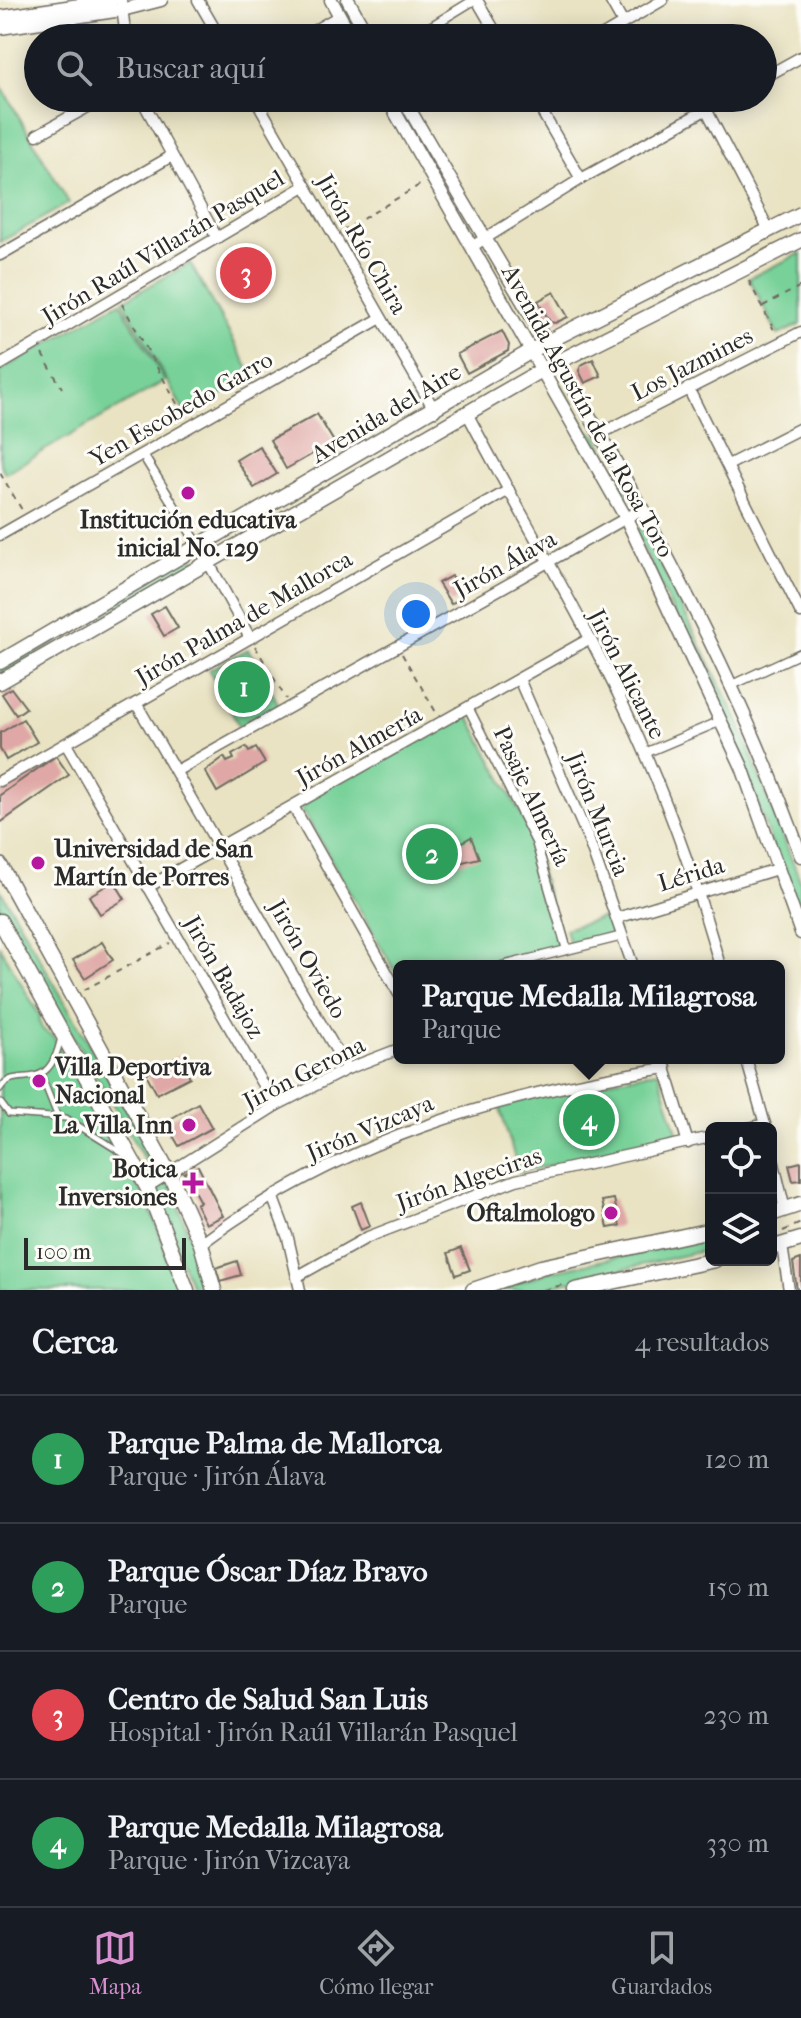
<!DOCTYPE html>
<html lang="es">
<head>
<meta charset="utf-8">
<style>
	body { margin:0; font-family:"IM FELL French Canon",serif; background:#242831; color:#f1f3f6 }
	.controls { position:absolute; right:24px; bottom:24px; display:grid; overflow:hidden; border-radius:12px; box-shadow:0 4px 20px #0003 }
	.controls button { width:72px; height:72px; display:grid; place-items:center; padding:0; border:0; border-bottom:2px solid #363941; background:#171b24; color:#f1f3f6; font:40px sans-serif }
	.scale { position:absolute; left:24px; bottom:20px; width:162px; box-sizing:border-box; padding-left:8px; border:4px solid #2b2b2b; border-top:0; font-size:22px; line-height:28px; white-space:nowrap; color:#2b2b2b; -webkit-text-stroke:6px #fdfcf7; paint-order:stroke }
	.you { position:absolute; left:416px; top:614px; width:28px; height:28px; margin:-20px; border:6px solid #fff; border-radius:50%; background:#1a73e8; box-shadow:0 0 0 12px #1a73e833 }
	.badge { display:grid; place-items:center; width:52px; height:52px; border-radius:50%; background:#d690ce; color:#fff; font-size:26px; font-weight:700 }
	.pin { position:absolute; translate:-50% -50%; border:4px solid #fff; box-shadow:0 2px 8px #0006 }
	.popup { position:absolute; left:393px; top:960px; width:392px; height:104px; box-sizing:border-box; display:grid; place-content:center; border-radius:12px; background:#171b24; filter:drop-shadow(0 2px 6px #0005); font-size:26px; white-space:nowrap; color:#9ea1a6 }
	.popup b { font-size:30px; color:#f1f3f6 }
	.popup::after { content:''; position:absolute; left:50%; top:100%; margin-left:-16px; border:16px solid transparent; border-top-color:#171b24 }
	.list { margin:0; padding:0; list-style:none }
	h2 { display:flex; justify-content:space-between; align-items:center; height:104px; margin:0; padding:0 32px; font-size:34px }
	h2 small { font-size:26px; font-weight:400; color:#9ea1a6 }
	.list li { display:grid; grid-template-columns:52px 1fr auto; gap:24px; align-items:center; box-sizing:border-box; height:128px; padding:0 32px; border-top:2px solid #363941 }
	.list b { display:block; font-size:30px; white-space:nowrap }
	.list p { margin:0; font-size:26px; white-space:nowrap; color:#9ea1a6 }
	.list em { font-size:26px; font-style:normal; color:#9ea1a6 }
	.icon { flex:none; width:44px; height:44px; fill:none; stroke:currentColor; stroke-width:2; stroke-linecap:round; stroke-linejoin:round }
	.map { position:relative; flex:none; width:801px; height:1290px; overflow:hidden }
	.search { position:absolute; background:#171b24; box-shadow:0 4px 20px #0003; left:24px; right:24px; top:24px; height:88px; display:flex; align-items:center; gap:20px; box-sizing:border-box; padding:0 28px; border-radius:44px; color:#9ea1a6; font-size:30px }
	.sheet { height:616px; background:#171b24 }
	nav { display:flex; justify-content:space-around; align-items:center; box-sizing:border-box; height:112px; border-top:2px solid #363941; background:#171b24; font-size:22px; color:#9ea1a6 }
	nav a { display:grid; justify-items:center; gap:4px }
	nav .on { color:#d690ce }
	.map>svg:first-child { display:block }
</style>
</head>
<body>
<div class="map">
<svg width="801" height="1290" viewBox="0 0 801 1290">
	<rect width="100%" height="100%" fill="#fdfcf7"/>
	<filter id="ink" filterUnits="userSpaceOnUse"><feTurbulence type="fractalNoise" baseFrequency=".0125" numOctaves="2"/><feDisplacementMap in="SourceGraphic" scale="16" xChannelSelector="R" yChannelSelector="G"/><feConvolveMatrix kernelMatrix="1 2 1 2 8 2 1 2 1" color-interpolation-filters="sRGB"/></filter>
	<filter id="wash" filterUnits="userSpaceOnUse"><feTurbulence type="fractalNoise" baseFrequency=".006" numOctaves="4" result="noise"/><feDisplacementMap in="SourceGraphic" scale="32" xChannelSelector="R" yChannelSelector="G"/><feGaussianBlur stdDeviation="1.8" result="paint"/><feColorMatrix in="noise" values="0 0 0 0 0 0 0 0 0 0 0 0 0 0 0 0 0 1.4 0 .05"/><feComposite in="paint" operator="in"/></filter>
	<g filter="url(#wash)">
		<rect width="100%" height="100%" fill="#e9e3c3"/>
		<g fill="#77d198" stroke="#517e62" stroke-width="2">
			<path d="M0 84 69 203 0 242Z"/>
			<path d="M801 253V324L778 335 749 278Z"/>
			<path d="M190 263 253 376 186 415 123 301Z"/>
			<path d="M120 302 165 381 5 473 0 464V371Z"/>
			<path d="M558 380 588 430 597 436 629 495 620 500 554 382Z"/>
			<path d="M642 527 738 721 801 883V927L739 752 635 531Z"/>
			<path d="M190 553 196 562 0 676V663Z"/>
			<path d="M248 649 279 705 239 726 209 670Z"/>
			<path d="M465 709 527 826 563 948 488 966H399V978L298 802Z"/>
			<path d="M0 889 155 1159 147 1164 0 909Z"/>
			<path d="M612 915 618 932 570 946 565 929Z"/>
			<path d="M0 947 40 1016C38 1027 43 1031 53 1036L122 1163C152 1196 164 1249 177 1290H0Z"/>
			<path d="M658 1071 679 1138 519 1172 498 1102Z"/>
			<path d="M168 1179 210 1290H193L152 1188Z"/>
			<path d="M711 1237V1249L534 1290H497L548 1272Z"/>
		</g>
		<g id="blocks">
			<g fill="#dfa7a5">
				<path d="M554 292 568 317 555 323 550 322 538 301Z"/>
				<path d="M502 331 509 345 508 351 467 373 457 354Z"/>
				<path d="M593 359 601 376 585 383 579 371 581 365Z"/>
				<path d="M317 414 334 442 286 469 270 440Z"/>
				<path d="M259 446 277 474 254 488 236 460Z"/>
				<path d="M451 576 463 596 451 604 438 583Z"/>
				<path d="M165 606 178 628 164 636 151 614Z"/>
				<path d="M11 688 26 708 16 715 2 694Z"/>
				<path d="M23 719 37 742 6 760 0 749V733Z"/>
				<path d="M246 747 249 752 256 748 265 763 217 792 205 771 224 757 227 762 234 759 232 755Z"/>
				<path d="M56 756 69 775 0 823V795Z"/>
				<path d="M471 837 479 858 459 863 452 856V848Z"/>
				<path d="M114 881 125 899 100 914 89 896Z"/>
				<path d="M102 942 113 960 85 978 73 960Z"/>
				<path d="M178 1056 190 1077 157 1094 146 1074Z"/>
				<path d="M198 1103 212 1128 179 1146 165 1122Z"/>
				<path d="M801 1162V1180L793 1181 789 1165Z"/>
				<path d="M198 1166 223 1216 206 1224 196 1204 200 1202 184 1173Z"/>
				<path d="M614 1199 620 1226 608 1228 602 1201Z"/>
				<path d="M361 1202 370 1226 361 1230 352 1206Z"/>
				<path d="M461 1248 470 1270 456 1275 448 1253Z"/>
				<path d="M801 1259V1290H797L793 1262Z"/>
				<path d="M237 1261 241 1275 220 1281 216 1268Z"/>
			</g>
		</g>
	</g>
	<g filter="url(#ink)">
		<use href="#blocks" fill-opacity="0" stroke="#6e6b60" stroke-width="2"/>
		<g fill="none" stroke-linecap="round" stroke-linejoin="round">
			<g stroke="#6e6b60" stroke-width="8">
				<g id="service">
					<path d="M41 1075 57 1115"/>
					<path d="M0 1089C16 1062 48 1100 61 1037"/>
					<path d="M0 1102 9 1114 66 1118 122 1153"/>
				</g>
			</g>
			<g stroke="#6e6b60" stroke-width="11">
				<g id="pedestrian">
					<path d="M299 38 339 15"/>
					<path d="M412 38 474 0"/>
					<path d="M143 455 199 546"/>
					<path d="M732 685 801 653"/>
					<path d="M468 707 536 842 567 950"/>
					<path d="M645 753 721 721"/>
					<path d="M502 966 623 936"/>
				</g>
			</g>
			<g stroke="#6e6b60" stroke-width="13">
				<g id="minor">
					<path d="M121 0 126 38"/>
					<path d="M198 0 220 38"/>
					<path d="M477 0 499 38"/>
					<path d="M610 0 623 23"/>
					<path d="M598 38 663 0"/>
					<path d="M763 78 801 57"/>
					<path d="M141 98 217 238"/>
					<path d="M255 98 435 411"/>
					<path d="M534 98 581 179"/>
					<path d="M706 109 769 230"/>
					<path d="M37 135 104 98"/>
					<path d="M473 246 581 179 727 98"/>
					<path d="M0 255 170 157"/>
					<path d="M0 365 305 186"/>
					<path d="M688 388 801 613"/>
					<path d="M467 413C526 526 595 636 645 753 675 822 700 894 720 966"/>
					<path d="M602 433 801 332"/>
					<path d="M728 465 801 428"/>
					<path d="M0 535 381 318"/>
					<path d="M200 547 250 638"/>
					<path d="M519 679 588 838 633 966"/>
					<path d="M136 703 347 1069"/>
					<path d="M66 744 275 1106"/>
					<path d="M176 771 644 508"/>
					<path d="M0 781 509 490"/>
					<path d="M293 806 399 994"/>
					<path d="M148 887 589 639"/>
					<path d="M617 918 777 869"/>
					<path d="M662 1058 688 1143"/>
					<path d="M746 1058 766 1128"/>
					<path d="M749 1128 765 1124"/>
					<path d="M771 1151 785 1210"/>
					<path d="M147 1187 275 1106 347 1069 399 1049"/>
					<path d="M273 1198 288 1238 300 1290"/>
					<path d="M201 1244C338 1141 498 1094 666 1068"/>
					<path d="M782 1246 789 1290"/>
					<path d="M298 1276 368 1237 516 1180 711 1137"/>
				</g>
			</g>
			<g stroke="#6e6b60" stroke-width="15">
				<g id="tertiary">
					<path d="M331 0 352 38"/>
					<path d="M348 0 369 38"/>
					<path d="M0 17 113 0"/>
					<path d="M0 28 122 10 161 0"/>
					<path d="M387 98 626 518 742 767 801 933"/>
					<path d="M403 98C546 347 704 584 801 856"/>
				</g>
			</g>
			<g stroke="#6e6b60" stroke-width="17">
				<g id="secondary">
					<path d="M0 662 545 343 801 214"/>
					<path d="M0 682 542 370 801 240"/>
					<path d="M0 865 169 1173 201 1244 214 1290"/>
					<path d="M0 921 147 1187 187 1290"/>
					<path d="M771 1214 801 1204"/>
					<path d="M771 1248 801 1239"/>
					<path d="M473 1290 541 1267 711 1230"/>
					<path d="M575 1290 715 1260"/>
				</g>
			</g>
			<g stroke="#6e6b60" stroke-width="2" stroke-dasharray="6 6" stroke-linecap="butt">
				<path d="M342 231 423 183"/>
				<path d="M749 281 775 332"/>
				<path d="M122 304 185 418"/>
				<path d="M763 306 801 286"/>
				<path d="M42 354 62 388"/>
				<path d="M0 473 22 510"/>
				<path d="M255 646 286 699"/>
				<path d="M402 654 437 714"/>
				<path d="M84 990 170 943"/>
				<path d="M783 1231 801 1223"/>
				<path d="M544 1290 562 1285"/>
			</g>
			<use href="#service" stroke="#fff" stroke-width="5"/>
			<use href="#pedestrian" stroke="#fff" stroke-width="8"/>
			<use href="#minor" stroke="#fff" stroke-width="10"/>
			<use href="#tertiary" stroke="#fff" stroke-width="12"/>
			<use href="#secondary" stroke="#fff" stroke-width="14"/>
		</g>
	</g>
	<g fill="#b5179e" stroke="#fdfcf7" stroke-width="3">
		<circle cx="188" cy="493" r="8"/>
		<circle cx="38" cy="863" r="8"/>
		<circle cx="39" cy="1081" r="8"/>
		<circle cx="189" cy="1125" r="8"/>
		<path d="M189 1171h8v8h8v8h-8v8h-8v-8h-8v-8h8z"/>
		<circle cx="611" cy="1213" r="8"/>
	</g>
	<g text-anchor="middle" stroke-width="6" stroke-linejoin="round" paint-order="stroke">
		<g font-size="24" fill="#2b2b2b" stroke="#fdfcf7">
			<text transform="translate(362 244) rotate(60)" y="8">Jirón Río Chira</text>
			<text transform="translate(163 247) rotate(-31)" y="8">Jirón Raúl Villarán Pasquel</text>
			<text transform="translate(692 364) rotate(-27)" y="8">Los Jazmines</text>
			<text transform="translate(181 409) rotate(-30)" y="8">Yen Escobedo Garro</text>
			<text transform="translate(588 411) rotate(61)" y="8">Avenida Agustín de la Rosa Toro</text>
			<text transform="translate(386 413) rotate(-31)" y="8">Avenida del Aire</text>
			<text transform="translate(505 564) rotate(-29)" y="8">Jirón Álava</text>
			<text transform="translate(244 618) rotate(-30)" y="8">Jirón Palma de Mallorca</text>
			<text transform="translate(627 674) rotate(63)" y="8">Jirón Alicante</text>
			<text transform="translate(359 746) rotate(-29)" y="8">Jirón Almería</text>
			<text transform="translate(532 796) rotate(65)" y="8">Pasaje Almería</text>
			<text transform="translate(598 814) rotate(68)" y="8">Jirón Murcia</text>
			<text transform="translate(691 874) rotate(-17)" y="8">Lérida</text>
			<text transform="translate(308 959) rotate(60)" y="8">Jirón Oviedo</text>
			<text transform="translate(224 977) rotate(60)" y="8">Jirón Badajoz</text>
			<text transform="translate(304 1073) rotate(-27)" y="8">Jirón Gerona</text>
			<text transform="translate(370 1128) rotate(-23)" y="8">Jirón Vizcaya</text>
			<text transform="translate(469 1179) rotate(-19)" y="8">Jirón Algeciras</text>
		</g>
		<g font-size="24" font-weight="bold" fill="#2b2b2b" stroke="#fdfcf7" text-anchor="end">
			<text x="188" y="528" text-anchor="middle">Institución educativa<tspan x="188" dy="28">inicial No. 129</tspan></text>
			<text x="54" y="857" text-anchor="start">Universidad de San<tspan x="54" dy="28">Martín de Porres</tspan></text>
			<text x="55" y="1075" text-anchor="start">Villa Deportiva<tspan x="55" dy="28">Nacional</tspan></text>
			<text x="173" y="1133">La Villa Inn</text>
			<text x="177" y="1177">Botica<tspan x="177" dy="28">Inversiones</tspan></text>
			<text x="595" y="1221">Oftalmologo</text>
		</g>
	</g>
</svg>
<div class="controls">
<button><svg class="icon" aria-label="locate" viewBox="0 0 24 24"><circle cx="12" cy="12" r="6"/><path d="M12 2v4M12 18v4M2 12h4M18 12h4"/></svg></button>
<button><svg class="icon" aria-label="layers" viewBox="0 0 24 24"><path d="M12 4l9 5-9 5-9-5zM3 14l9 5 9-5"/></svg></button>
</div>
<div class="scale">100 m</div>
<div class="you"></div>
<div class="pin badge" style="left:244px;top:687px;background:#2e9e5b">1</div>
<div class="pin badge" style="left:432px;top:854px;background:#2e9e5b">2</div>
<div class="pin badge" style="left:246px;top:273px;background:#e0444e">3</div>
<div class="pin badge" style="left:589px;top:1120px;background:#2e9e5b">4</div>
<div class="popup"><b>Parque Medalla Milagrosa</b>Parque</div>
<div class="search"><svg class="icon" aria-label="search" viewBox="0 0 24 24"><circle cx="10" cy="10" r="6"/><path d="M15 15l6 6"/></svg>Buscar aquí</div>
</div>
<section class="sheet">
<h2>Cerca<small>4 resultados</small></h2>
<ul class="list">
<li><span class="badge" style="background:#2e9e5b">1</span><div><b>Parque Palma de Mallorca</b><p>Parque · Jirón Álava</p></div><em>120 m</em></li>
<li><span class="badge" style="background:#2e9e5b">2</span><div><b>Parque Óscar Díaz Bravo</b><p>Parque</p></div><em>150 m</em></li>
<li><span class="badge" style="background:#e0444e">3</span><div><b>Centro de Salud San Luis</b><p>Hospital · Jirón Raúl Villarán Pasquel</p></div><em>230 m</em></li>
<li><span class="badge" style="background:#2e9e5b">4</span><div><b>Parque Medalla Milagrosa</b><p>Parque · Jirón Vizcaya</p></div><em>330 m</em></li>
</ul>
</section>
<nav>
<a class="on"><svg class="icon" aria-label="map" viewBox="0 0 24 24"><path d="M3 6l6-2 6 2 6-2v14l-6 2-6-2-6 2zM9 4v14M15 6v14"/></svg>Mapa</a>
<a><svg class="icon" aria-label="directions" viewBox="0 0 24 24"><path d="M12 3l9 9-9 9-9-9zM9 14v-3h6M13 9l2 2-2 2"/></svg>Cómo llegar</a>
<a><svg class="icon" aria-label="saved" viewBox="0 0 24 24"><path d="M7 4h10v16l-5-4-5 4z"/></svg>Guardados</a>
</nav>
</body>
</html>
